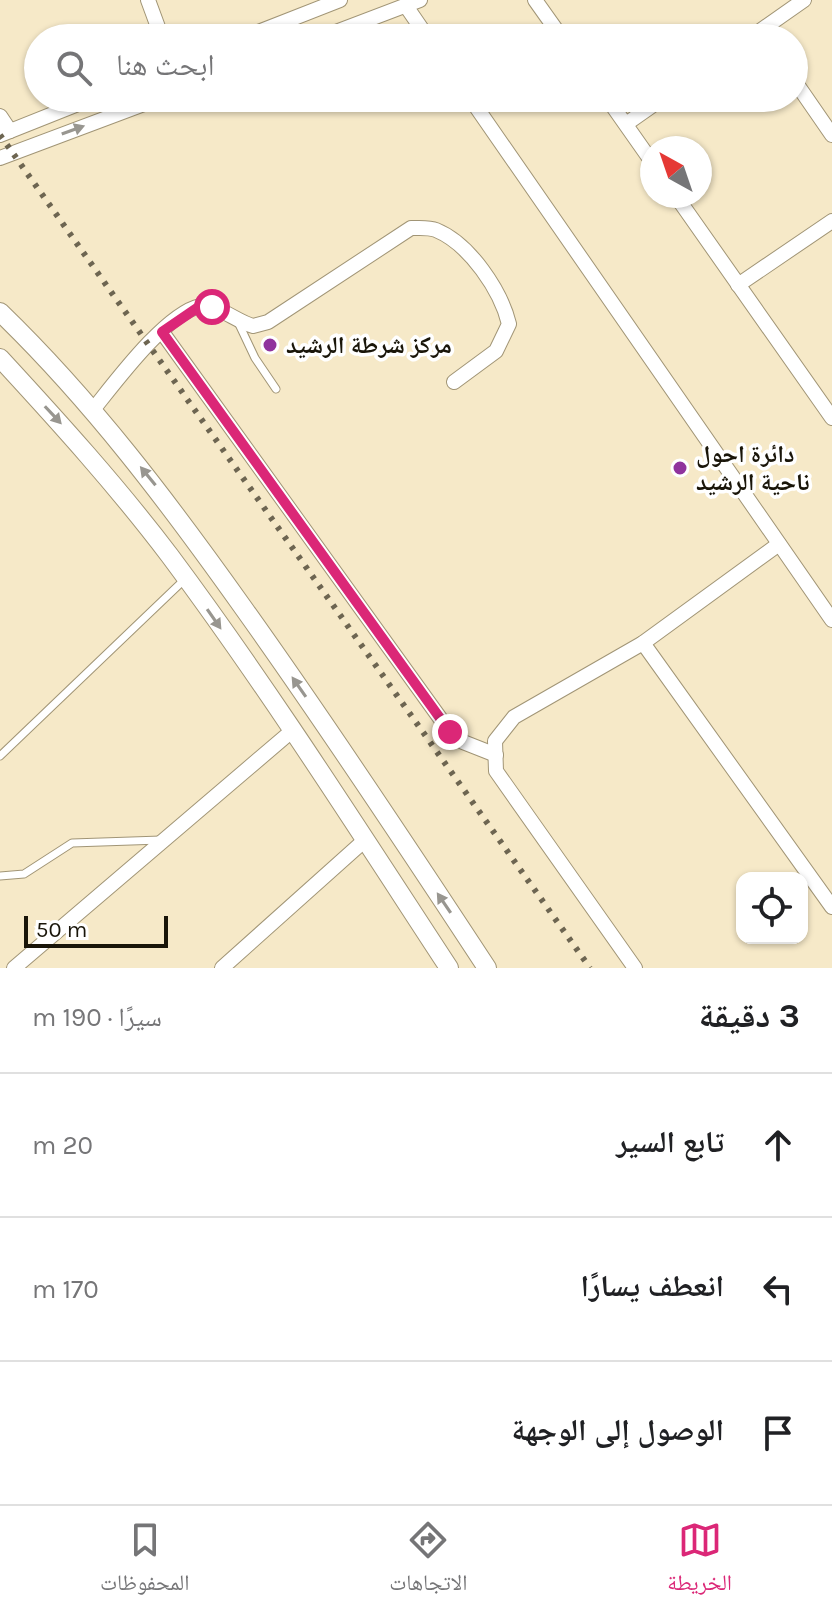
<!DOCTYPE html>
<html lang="ar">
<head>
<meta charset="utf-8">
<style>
	body { margin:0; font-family:Karla,"Noto Naskh Arabic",sans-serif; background:#f2f2f2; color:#202124; direction:rtl }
	.controls { position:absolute; right:24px; bottom:24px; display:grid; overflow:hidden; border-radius:16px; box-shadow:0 2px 6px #0004 }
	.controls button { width:72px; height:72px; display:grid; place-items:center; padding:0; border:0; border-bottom:2px solid #e0e0e0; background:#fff; color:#202124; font:40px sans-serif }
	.compass { position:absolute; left:640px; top:136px; width:72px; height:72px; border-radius:50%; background:#fff; box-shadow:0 2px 6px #0004; rotate:320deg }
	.scale { position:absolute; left:24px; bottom:20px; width:144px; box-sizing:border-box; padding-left:8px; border:4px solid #191509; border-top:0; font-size:22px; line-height:28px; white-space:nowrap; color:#191509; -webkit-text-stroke:6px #fff; paint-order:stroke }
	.stop { position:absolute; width:24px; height:24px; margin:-18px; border:6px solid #db2777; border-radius:50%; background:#fff }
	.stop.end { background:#db2777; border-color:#fff; box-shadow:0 2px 8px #0008 }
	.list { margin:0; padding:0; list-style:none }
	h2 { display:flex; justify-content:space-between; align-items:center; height:104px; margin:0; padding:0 32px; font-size:34px }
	h2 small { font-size:26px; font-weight:400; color:#757577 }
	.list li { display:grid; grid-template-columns:52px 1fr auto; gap:24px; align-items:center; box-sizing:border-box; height:144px; padding:0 32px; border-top:2px solid #e0e0e0 }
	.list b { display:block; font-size:30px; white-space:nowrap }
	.list em { font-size:26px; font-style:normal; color:#757577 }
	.icon { flex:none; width:44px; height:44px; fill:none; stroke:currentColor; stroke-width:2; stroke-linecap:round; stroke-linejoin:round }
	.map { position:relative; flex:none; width:832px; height:968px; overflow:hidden; direction:ltr }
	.search { position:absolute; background:#fff; box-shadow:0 2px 6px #0004; left:24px; right:24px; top:24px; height:88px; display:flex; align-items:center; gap:20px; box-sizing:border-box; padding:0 28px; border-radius:44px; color:#757577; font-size:30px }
	.sheet { height:536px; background:#fff }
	nav { display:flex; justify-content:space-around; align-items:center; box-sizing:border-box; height:112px; border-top:2px solid #e0e0e0; background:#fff; font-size:22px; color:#757577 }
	nav a { display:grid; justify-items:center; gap:4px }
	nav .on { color:#db2777 }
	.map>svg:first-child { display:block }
</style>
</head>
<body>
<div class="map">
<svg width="832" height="968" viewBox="0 0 832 968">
	<rect width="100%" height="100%" fill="#f6e9c8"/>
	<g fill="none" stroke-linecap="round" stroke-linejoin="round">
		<g stroke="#a19576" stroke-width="9">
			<g id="service">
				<path d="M238 322 255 358 276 389"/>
				<path d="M0 756 184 580"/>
				<path d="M0 876 24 874 72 843 161 840"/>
			</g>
		</g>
		<g stroke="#a19576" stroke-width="16">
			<g id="minor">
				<path d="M148 0 162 38"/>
				<path d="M535 0 562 38"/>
				<path d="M406 6 428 38"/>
				<path d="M243 38 340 0"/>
				<path d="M320 38 420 0"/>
				<path d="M750 38 804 0"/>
				<path d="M794 80 832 135"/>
				<path d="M470 98 832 620"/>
				<path d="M607 98 652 162"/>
				<path d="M0 116 10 131"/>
				<path d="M626 124 663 98"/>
				<path d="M0 135 93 98"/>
				<path d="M0 158 160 98"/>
				<path d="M676 196 832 418"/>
				<path d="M738 285 832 221"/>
				<path d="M162 332 450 732 463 742 496 755"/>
				<path d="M92 411C114 384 165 314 200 306 216 303 237 322 253 326L268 322 411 228C419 228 429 227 436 230 470 244 501 291 509 324L496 351 454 382"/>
				<path d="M643 643 832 907"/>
				<path d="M14 968 293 730"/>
				<path d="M222 968 365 840"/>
				<path d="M635 968 496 771 495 741 514 717 643 643 779 544"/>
			</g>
		</g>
		<g stroke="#a19576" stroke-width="20">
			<g id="tertiary">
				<path d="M0 312C92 401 168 502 242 606 327 725 407 846 487 968"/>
				<path d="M0 358C59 422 117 486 170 556 269 689 358 829 449 968"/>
			</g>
		</g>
		<use href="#service" stroke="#fff" stroke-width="7"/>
		<use href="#minor" stroke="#fff" stroke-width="14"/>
		<use href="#tertiary" stroke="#fff" stroke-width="18"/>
		<path stroke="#6d6551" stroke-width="6" stroke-dasharray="4 8" stroke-linecap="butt" d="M0 135 590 968"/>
	</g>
	<defs><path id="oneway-solid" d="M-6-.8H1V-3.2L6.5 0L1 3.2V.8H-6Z" transform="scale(2)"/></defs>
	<g fill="#989690">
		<use href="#oneway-solid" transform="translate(73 130) rotate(-20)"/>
		<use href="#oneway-solid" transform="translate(53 415) rotate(47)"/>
		<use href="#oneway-solid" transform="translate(148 476) rotate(-129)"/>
		<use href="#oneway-solid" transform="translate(214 619) rotate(55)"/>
		<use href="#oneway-solid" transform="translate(299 687) rotate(-125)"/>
		<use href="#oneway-solid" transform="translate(444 903) rotate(-124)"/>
	</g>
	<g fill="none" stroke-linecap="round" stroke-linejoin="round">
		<path stroke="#db2777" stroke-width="10" d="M212 307 200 306 162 332 450 732"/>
	</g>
	<g fill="#90339d" stroke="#fff" stroke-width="3">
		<circle cx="270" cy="345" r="8"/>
		<circle cx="680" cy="468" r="8"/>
	</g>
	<g text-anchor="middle" stroke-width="7" stroke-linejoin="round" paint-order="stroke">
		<g font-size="24" font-weight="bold" fill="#191509" stroke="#fff" text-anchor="start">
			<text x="286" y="353">مركز شرطة الرشيد</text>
			<text x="696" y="462">دائرة احول<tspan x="696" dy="28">ناحية الرشيد</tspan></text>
		</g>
	</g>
</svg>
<div class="controls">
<button><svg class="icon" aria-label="locate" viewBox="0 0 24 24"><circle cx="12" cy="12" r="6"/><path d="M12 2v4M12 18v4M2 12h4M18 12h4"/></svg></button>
</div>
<svg class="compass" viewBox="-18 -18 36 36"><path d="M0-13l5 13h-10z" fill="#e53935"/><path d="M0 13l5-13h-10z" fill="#757577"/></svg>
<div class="scale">50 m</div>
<div class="stop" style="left:212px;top:307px"></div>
<div class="stop end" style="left:450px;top:732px"></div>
<div class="search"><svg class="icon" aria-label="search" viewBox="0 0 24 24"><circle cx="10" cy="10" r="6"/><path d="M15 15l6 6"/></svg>ابحث هنا</div>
</div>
<section class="sheet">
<h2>3 دقيقة<small>سيرًا · 190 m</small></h2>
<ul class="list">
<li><svg class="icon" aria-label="ahead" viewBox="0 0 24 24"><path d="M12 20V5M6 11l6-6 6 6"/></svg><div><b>تابع السير</b></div><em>20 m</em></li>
<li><svg class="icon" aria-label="left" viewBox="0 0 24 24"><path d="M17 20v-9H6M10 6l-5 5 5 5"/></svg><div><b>انعطف يسارًا</b></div><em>170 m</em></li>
<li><svg class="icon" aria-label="arrive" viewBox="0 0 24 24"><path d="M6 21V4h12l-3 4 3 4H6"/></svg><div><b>الوصول إلى الوجهة</b></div></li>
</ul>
</section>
<nav>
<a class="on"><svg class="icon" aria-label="map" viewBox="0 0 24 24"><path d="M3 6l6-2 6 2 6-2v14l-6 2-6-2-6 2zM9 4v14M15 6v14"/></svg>الخريطة</a>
<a><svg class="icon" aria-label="directions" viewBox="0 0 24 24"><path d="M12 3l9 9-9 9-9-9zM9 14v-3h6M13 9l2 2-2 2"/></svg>الاتجاهات</a>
<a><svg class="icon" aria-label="saved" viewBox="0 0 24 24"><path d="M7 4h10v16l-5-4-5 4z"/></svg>المحفوظات</a>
</nav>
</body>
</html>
